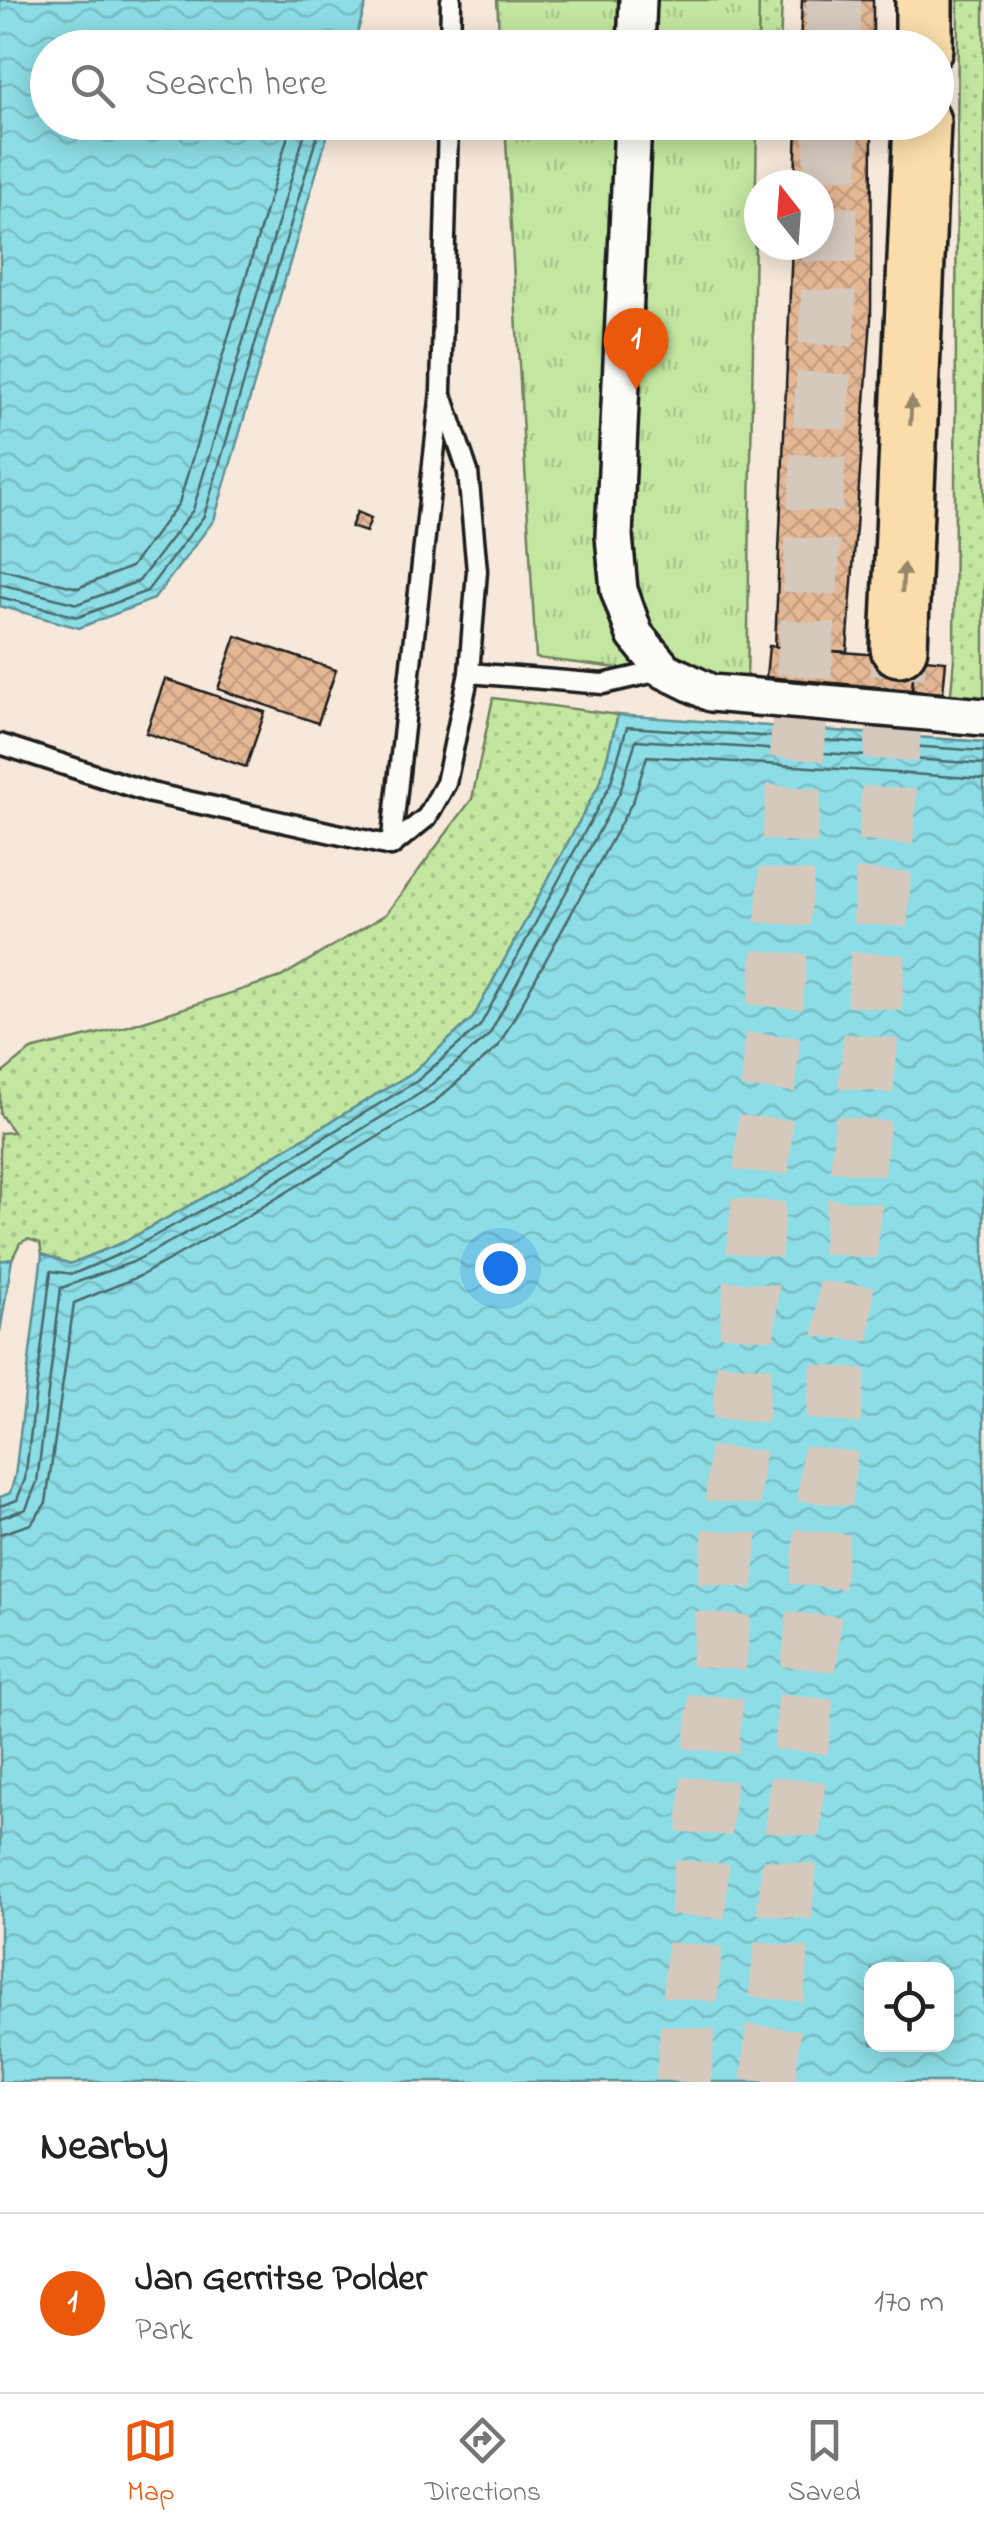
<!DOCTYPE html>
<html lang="en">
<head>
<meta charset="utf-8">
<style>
	body { margin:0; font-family:"Indie Flower",sans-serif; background:#f6f6f6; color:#222 }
	.controls { position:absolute; right:30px; bottom:30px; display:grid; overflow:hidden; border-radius:20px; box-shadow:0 5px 25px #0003 }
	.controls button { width:90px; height:90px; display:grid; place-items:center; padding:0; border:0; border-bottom:2px solid #e0e0e0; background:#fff; color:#222; font:50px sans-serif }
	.compass { position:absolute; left:744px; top:170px; width:90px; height:90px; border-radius:50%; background:#fff; box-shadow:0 5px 25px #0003; rotate:343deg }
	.you { position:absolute; left:500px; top:1268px; width:35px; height:35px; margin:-25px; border:8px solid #fff; border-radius:50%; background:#1a73e8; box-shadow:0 0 0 15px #1a73e833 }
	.badge { display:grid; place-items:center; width:65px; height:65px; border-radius:50%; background:#ea580c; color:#fff; font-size:32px; font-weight:700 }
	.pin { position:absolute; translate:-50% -82px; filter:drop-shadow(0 2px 5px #0008) }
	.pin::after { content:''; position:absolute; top:52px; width:35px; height:30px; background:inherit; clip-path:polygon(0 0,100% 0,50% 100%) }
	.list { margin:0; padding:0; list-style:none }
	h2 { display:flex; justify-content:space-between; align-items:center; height:130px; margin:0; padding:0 40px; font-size:42px }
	h2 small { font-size:32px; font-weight:400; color:#767676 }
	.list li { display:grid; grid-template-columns:65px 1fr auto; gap:30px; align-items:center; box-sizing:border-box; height:180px; padding:0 40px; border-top:2px solid #e0e0e0 }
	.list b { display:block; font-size:38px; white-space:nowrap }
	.list p { margin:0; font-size:32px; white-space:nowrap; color:#767676 }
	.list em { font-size:32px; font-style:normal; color:#767676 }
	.icon { flex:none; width:55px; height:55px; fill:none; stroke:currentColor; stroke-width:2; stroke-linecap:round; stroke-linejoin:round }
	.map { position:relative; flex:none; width:984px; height:2082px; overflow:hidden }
	.search { position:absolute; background:#fff; box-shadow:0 5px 25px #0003; left:30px; right:30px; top:30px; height:110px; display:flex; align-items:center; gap:25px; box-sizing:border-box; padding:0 35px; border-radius:55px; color:#767676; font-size:38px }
	.sheet { height:310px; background:#fff }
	nav { display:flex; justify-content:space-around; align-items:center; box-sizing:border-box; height:140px; border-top:2px solid #e0e0e0; background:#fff; font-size:28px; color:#767676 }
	nav a { display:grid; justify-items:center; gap:5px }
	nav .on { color:#ea580c }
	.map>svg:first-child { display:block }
</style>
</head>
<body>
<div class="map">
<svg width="984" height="2082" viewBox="0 0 984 2082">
	<defs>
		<pattern id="grass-dots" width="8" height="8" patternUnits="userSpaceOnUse" patternTransform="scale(2.5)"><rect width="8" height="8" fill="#c3e7a1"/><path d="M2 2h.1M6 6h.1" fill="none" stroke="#a7c68a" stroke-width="1.8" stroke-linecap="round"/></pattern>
		<pattern id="park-tufts" width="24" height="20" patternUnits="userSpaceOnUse" patternTransform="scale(2.5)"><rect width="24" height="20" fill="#c3e7a1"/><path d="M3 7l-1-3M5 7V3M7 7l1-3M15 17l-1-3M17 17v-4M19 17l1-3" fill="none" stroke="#a7c68a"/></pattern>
		<pattern id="water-waves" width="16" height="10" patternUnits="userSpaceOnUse" patternTransform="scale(2.5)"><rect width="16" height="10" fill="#8cdde5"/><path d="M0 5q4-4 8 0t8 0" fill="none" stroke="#78bdc4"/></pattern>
		<pattern id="building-cross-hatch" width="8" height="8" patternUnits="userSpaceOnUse" patternTransform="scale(2.5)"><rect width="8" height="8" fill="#e5b895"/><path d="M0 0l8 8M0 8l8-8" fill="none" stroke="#c49e80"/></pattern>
	</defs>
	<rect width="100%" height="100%" fill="#f6e8da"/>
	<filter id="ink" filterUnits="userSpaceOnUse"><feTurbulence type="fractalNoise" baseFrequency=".01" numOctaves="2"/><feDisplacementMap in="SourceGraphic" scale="20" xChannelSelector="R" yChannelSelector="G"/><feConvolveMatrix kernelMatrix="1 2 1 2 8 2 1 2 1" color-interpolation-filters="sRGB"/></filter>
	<g filter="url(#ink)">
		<g fill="url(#grass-dots)" stroke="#70825e" stroke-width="2.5">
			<path d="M644 0H782L780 47 643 48Z"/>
			<path d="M958 0H984V707L950 705 954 658Z"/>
			<path d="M493 698 618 715 601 781 473 1018 412 1073 224 1186 124 1242 70 1264 42 1254 40 1243 28 1239 20 1243 12 1259 0 1261V1133L13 1132 0 1114V1075L31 1050 125 1027 281 977 386 914 472 799Z"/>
		</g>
		<g fill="url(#park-tufts)" stroke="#70825e" stroke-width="2.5">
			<path d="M497 0H759L758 47H500Z"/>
			<path d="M505 123H757L747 684 536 658Z"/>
		</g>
		<g fill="url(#water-waves)" stroke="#5f9095" stroke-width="2.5" fill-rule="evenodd">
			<path d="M0 0H367L353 47 48 48V122L331 123 214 520 154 599 79 628 0 606Z"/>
			<path d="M618 715 984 742V2082H0V1497L10 1493 15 1476 42 1254 70 1264 124 1242 224 1186 412 1073 473 1018 601 781ZM872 1970H946V2044H872Z"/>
			<path d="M12 1259 0 1332V1261Z"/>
		</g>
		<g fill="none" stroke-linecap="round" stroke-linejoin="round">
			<g stroke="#49696c" stroke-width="2.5">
				<path d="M0 569 78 588 131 567 179 503 292 122"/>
				<path d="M0 584 77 604 139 581 193 510 308 122"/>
				<path d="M0 597 78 617 147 591 204 516 321 122"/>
				<path d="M0 1506 17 1500 25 1479 51 1271 73 1274 127 1251 229 1195 417 1081 480 1026 610 785 627 727 984 751"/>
				<path d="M0 1518 26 1509 37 1482 61 1288 133 1262 236 1206 424 1091 489 1035 620 792 636 740 984 764"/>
				<path d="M0 1534 31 1524 46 1503 74 1303 140 1276 244 1218 432 1104 498 1047 634 799 647 756 984 779"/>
			</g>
		</g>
		<g fill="url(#building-cross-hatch)" stroke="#1c1c1c" stroke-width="2.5">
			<path d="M802 0H873V48H800Z"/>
			<path d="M797 122H872L871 319 847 652 775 647 792 245H819V185H795Z"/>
			<path d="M357 512 371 518 366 532 351 527Z"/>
			<path d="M236 636 336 670 318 723 218 689Z"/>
			<path d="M769 646 915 658 912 690 766 677Z"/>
			<path d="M915 658 946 661 943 693 912 690Z"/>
			<path d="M165 679 265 712 246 767 146 733Z"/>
		</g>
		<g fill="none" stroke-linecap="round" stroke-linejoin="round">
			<g stroke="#d5c9be" stroke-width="55" stroke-dasharray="55 28" stroke-linecap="butt">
				<path d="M833 48 834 0"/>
				<path d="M683 2082 806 647 828 311 832 122"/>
				<path d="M768 2082 875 996 899 648"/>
			</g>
			<g stroke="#1c1c1c" stroke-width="25">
				<g id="service">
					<path d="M450 48 451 0"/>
					<path d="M469 673 603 684 664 670"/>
					<path d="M0 744 151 793 391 846 441 391 448 122"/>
					<path d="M391 846 427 817 446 783 469 673 477 571 468 472 444 401"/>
				</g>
			</g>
			<g stroke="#1c1c1c" stroke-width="42">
				<g id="minor">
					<path d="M636 48 638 0"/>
					<path d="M633 122 614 536 619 590 635 635 664 670 711 693 984 717"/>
				</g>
			</g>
			<g stroke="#1c1c1c" stroke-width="62">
				<g id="motorway">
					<path d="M924 48V0"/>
					<path d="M899 648 922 122"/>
				</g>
			</g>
			<use href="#service" stroke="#fdfcf7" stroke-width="18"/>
			<use href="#minor" stroke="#fdfcf7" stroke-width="35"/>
			<use href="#motorway" stroke="#faddab" stroke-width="55"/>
		</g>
		<defs><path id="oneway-solid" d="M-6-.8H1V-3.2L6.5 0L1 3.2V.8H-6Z" transform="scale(2.5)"/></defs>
		<g fill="#96866b">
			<use href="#oneway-solid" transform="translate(911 411) rotate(-87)"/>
			<use href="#oneway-solid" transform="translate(903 578) rotate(-87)"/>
		</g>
	</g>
</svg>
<div class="controls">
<button><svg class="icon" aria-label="locate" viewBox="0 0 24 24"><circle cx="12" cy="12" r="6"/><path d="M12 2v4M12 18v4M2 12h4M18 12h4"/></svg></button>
</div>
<svg class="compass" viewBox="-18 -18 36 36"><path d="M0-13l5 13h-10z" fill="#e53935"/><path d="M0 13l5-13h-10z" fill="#767676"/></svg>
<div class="you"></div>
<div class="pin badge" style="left:636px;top:390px">1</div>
<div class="search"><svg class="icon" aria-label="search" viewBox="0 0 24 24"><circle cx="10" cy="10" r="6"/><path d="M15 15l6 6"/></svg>Search here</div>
</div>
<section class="sheet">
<h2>Nearby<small></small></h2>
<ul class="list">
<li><span class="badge">1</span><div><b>Jan Gerritse Polder</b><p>Park</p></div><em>170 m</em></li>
</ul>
</section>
<nav>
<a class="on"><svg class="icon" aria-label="map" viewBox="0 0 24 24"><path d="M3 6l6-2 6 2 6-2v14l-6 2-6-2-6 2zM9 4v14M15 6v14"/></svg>Map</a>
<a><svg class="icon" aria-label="directions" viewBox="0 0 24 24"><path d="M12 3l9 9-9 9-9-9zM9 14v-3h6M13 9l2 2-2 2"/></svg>Directions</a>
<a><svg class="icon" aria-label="saved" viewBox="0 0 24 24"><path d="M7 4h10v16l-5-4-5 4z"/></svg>Saved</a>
</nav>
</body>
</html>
